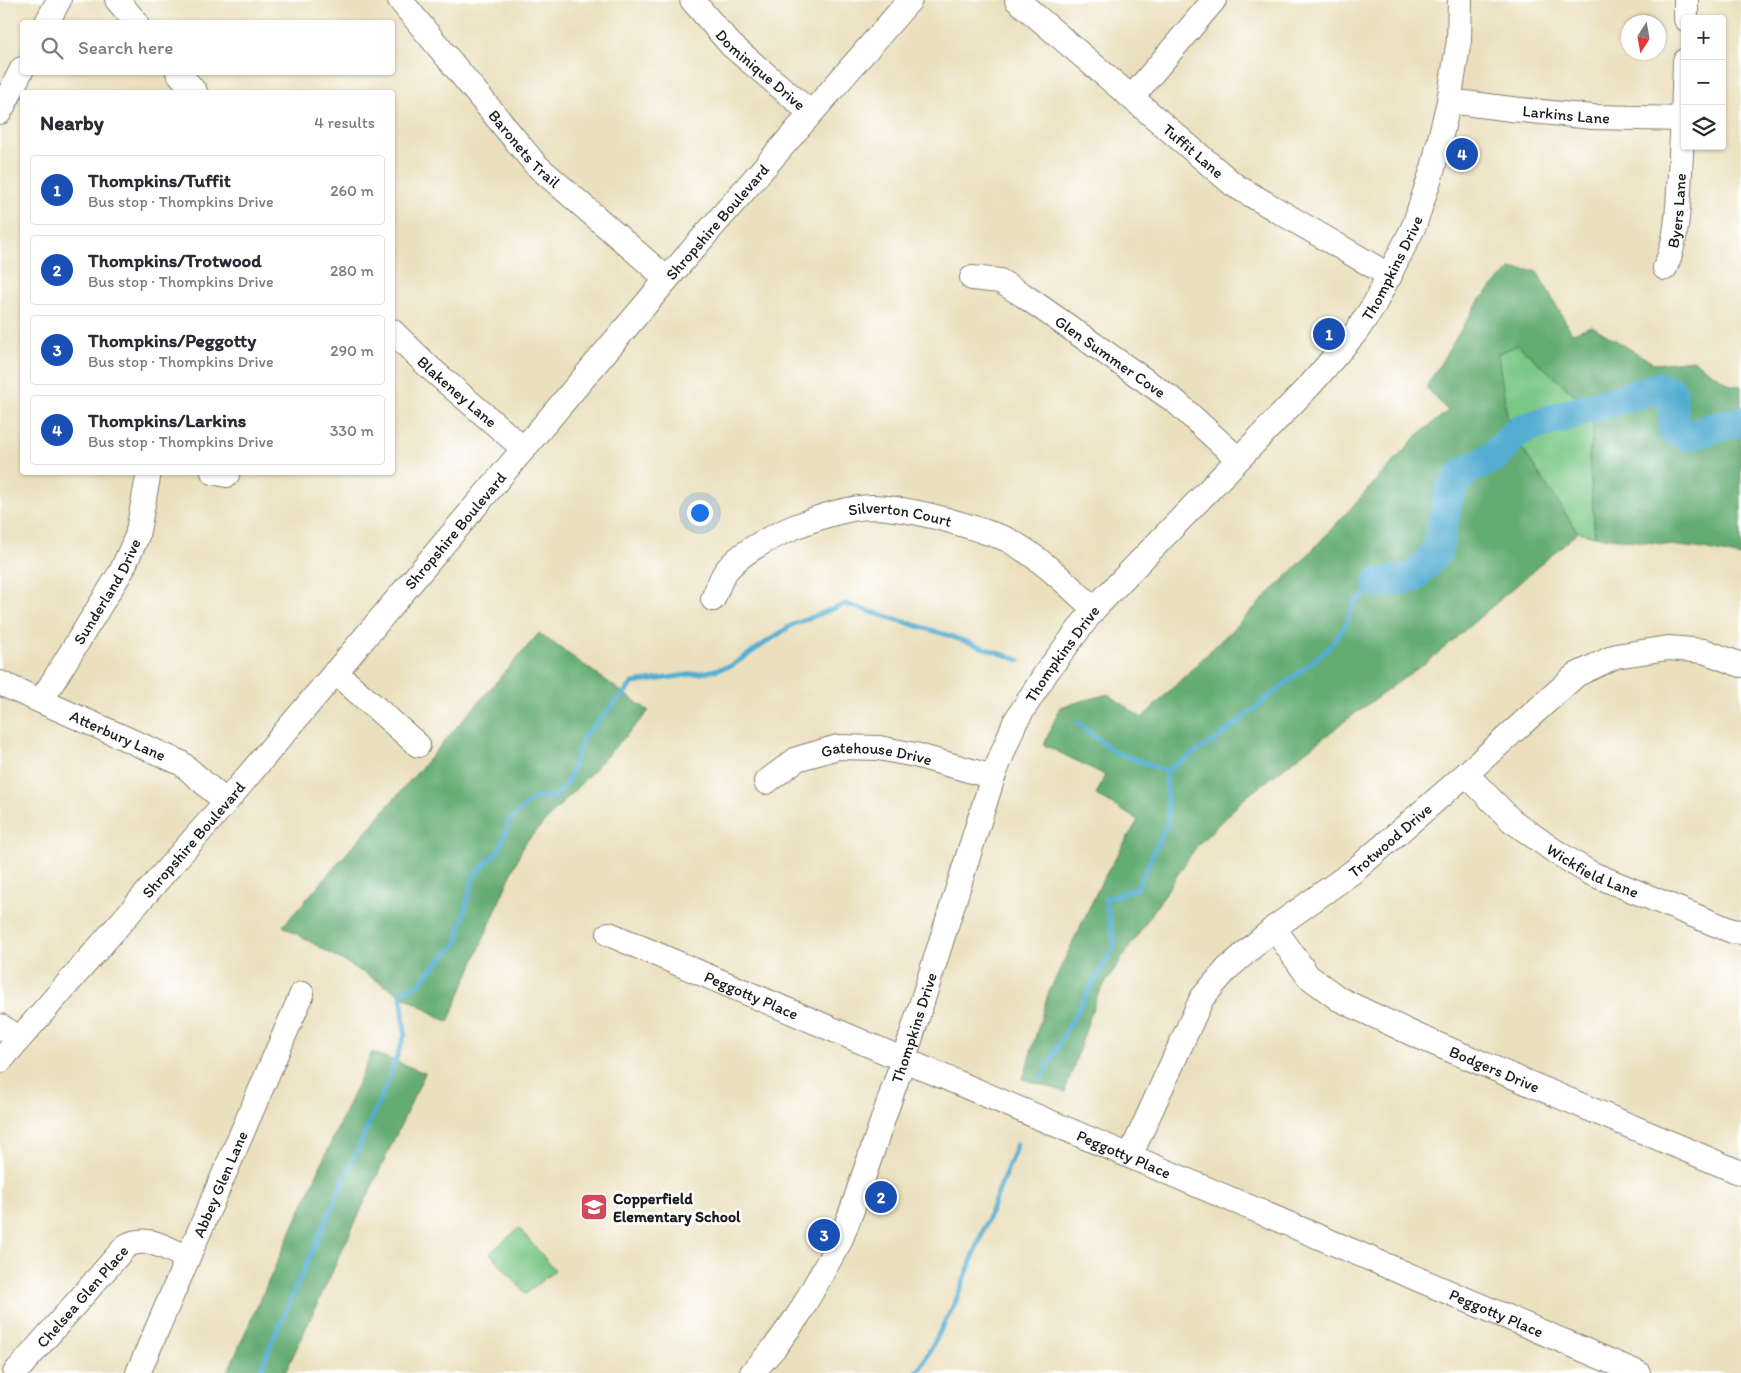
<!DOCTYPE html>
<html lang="en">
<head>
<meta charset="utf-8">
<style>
	body { margin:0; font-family:Itim,sans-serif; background:#f2f2f3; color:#2b2b33 }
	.controls { position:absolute; right:15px; top:15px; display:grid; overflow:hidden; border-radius:5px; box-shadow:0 1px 4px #0004 }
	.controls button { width:45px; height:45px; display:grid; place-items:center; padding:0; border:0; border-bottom:1px solid #e1e1e2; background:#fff; color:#2b2b33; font:25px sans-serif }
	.compass { position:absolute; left:1621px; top:15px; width:45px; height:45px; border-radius:50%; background:#fff; box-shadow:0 1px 4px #0004; rotate:191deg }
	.you { position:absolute; left:699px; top:512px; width:18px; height:18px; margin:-12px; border:4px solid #fff; border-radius:50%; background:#1a73e8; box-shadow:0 0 0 8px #1a73e833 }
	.badge { display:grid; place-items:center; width:32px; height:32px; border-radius:50%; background:#b45309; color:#fff; font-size:16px; font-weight:700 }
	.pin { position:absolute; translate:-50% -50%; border:2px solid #fff; box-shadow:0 1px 5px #0006 }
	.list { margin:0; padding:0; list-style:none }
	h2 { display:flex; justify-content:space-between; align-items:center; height:65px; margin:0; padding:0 20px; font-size:21px }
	h2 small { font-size:16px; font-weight:400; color:#7c7c81 }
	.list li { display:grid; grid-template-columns:32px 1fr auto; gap:15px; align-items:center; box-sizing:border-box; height:70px; margin:0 10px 10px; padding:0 10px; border:1px solid #e1e1e2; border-radius:5px }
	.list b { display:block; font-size:19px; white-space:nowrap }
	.list p { margin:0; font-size:16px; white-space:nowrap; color:#7c7c81 }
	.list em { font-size:16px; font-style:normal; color:#7c7c81 }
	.icon { flex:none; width:28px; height:28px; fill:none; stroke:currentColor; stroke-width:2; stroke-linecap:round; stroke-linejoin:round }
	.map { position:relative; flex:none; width:1741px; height:1373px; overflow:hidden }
	.search { position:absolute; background:#fff; box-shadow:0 1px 4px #0004; left:20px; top:20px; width:375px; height:55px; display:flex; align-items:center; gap:12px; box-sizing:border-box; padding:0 18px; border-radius:5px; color:#7c7c81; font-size:19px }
	.panel { position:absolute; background:#fff; box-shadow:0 1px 4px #0004; left:20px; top:90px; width:375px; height:385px; border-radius:5px }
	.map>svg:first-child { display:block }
</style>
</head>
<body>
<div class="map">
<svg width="1741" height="1373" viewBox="0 0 1741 1373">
	<rect width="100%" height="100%" fill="#fff"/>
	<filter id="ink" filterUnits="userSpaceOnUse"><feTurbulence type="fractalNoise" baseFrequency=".02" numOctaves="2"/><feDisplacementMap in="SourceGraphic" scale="10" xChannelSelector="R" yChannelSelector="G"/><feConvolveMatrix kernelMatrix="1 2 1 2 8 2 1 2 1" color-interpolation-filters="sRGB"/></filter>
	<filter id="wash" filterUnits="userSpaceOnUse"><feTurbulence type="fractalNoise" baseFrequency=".0096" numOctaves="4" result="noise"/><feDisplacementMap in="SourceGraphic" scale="20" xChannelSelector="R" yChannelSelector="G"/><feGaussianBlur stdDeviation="1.12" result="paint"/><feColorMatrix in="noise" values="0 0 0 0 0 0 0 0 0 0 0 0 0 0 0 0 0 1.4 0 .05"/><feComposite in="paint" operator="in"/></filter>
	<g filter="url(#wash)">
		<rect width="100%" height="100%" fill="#ebe0be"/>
		<g fill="#7ac786" stroke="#4b7251">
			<path d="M1518 345 1577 397 1594 427 1589 457 1595 536 1578 532 1509 429 1497 354Z"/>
			<path d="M519 1228 555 1270 526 1294 490 1253Z"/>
		</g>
		<g fill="#63ac73" stroke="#406448">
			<path d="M1510 269 1536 270 1572 333 1592 326 1655 364 1693 360 1731 385 1741 386V557L1704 549 1595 536 1589 457 1594 427 1577 397 1518 345 1498 354 1509 429 1578 532 1435 656 1353 715 1246 797 1196 847 1097 996 1065 1092 1023 1079 1048 994 1102 881 1138 820 1096 795 1105 775 1044 745 1060 707 1108 694 1142 718 1303 560 1418 435 1448 411 1426 387 1480 299Z"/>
			<path d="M539 633 649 711 524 844 448 1022 283 926Z"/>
			<path d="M372 1052 425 1073 285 1373H227Z"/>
		</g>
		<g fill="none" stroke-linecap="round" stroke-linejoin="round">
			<g stroke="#53add1" stroke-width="5">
				<path d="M1078 723 1113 751 1166 771 1217 739 1328 649 1346 625 1353 604 1378 583"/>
				<path d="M1041 1079 1077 1011 1115 945 1105 899 1137 888 1168 822 1166 771"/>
				<path d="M260 1373 269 1349 388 1081 405 1034 401 992 419 985 430 971 457 943 473 877 499 850 509 821 532 799 556 796 569 779 583 738 633 683 707 672 731 666 792 625 845 604 938 632 1019 660"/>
				<path d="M916 1373 921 1367 955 1303 1017 1144"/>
			</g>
			<path stroke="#53add1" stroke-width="31" d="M1378 583 1413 578 1437 552 1450 490 1464 472 1494 457 1519 430 1659 387 1672 392 1674 430 1687 436 1722 425 1741 422"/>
		</g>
	</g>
	<g filter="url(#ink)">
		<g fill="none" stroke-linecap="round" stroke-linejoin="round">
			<g stroke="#847e6d" stroke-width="26">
				<g id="minor">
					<path d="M117 0 136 22"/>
					<path id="s1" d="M400 0 536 165 667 279"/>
					<path id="s2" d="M692 0 731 45 811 113"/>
					<path id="s3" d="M1017 0 1234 185 1390 276"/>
					<path d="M1686 19V0"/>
					<path d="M47 22 59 0"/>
					<path d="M178 72 195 92"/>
					<path d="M1132 97 1214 0"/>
					<path id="s4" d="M1449 101 1511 109 1593 117 1683 119"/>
					<path d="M0 112 22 69"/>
					<path id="s5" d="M1665 268C1678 238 1678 206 1680 173 1682 136 1684 98 1685 61"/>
					<path id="s6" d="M972 278 1000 281 1023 295 1176 402 1237 458"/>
					<path id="s7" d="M392 331 430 368 524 449"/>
					<path d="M213 472 227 475"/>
					<path id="s8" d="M713 599C717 590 720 579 726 571 750 540 833 507 872 507 908 508 950 520 983 531 991 534 1001 536 1008 540 1041 558 1067 584 1094 609"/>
					<path d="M335 672 418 745"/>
					<path id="s9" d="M0 683 181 763 226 802"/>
					<path id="s10" d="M41 701 122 570 137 536 149 472"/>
					<path id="s11" d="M1466 774 1511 820 1553 850 1590 873 1732 931 1741 932"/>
					<path id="s12" d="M766 782 797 759 838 747 879 748 915 755 993 777"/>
					<path id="s13" d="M1274 928 1308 976 1339 999 1415 1035 1741 1173"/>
					<path id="s14" d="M609 934 1638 1373"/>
					<path d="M0 1026 19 1038"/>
					<path id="s15" d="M0 1061 226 802 667 279 910 0"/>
					<path id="s16" d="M1130 1156 1202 998 1227 969 1274 928 1354 871 1466 774 1576 675 1616 656 1668 648 1704 651 1741 665"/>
					<path id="s17" d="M15 1373 126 1246C147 1234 168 1249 187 1258"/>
					<path id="s18" d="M138 1373 302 994"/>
					<path id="s19" d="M752 1373 775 1347 799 1314 840 1241 852 1210 911 1037 993 777 1015 722 1046 673 1094 609 1312 383 1356 332 1374 305 1414 226 1433 168 1449 101 1459 40 1460 0"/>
				</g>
			</g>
			<use href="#minor" stroke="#fff" stroke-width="24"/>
		</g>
	</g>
	<defs>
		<g id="school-square" transform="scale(1.4375)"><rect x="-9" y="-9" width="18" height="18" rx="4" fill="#d1495b" stroke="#fff"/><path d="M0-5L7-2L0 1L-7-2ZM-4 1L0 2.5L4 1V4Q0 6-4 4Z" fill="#fff"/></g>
	</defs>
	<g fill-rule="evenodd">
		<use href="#school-square" x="594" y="1207"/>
	</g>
	<g text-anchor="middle" stroke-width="5" stroke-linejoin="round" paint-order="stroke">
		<g font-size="16" fill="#1c1c1c" stroke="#fff">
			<text dy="6" stroke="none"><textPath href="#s2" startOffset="98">Dominique Drive</textPath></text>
			<text dy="6" stroke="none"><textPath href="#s4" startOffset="118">Larkins Lane</textPath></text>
			<text dy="6" stroke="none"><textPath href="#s1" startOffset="194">Baronets Trail</textPath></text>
			<text dy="6" stroke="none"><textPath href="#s3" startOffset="232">Tuffit Lane</textPath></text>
			<text dy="6" stroke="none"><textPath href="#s5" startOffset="59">Byers Lane</textPath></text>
			<text dy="6" stroke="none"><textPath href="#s15" startOffset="1104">Shropshire Boulevard</textPath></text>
			<text dy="6" stroke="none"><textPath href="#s19" startOffset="1300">Thompkins Drive</textPath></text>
			<text dy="6" stroke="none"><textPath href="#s6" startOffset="162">Glen Summer Cove</textPath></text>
			<text dy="6" stroke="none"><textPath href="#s7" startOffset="89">Blakeney Lane</textPath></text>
			<text dy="6" stroke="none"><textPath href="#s8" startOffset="222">Silverton Court</textPath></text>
			<text dy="6" stroke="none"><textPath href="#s15" startOffset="699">Shropshire Boulevard</textPath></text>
			<text dy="6" stroke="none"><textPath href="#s10" startOffset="128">Sunderland Drive</textPath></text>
			<text dy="6" stroke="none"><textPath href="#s19" startOffset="790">Thompkins Drive</textPath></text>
			<text dy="6" stroke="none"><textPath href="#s9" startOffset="129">Atterbury Lane</textPath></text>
			<text dy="6" stroke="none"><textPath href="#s12" startOffset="120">Gatehouse Drive</textPath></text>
			<text dy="6" stroke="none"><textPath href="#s15" startOffset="294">Shropshire Boulevard</textPath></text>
			<text dy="6" stroke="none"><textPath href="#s16" startOffset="420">Trotwood Drive</textPath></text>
			<text dy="6" stroke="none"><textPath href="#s11" startOffset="161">Wickfield Lane</textPath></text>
			<text dy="6" stroke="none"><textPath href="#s14" startOffset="155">Peggotty Place</textPath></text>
			<text dy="6" stroke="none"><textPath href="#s19" startOffset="385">Thompkins Drive</textPath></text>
			<text dy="6" stroke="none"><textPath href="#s13" startOffset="268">Bodgers Drive</textPath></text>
			<text dy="6" stroke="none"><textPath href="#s14" startOffset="560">Peggotty Place</textPath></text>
			<text dy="6" stroke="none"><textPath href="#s18" startOffset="206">Abbey Glen Lane</textPath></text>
			<text dy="6" stroke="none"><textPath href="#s17" startOffset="102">Chelsea Glen Place</textPath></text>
			<text dy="6" stroke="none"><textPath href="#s14" startOffset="965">Peggotty Place</textPath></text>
		</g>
		<g font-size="16" font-weight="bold" fill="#1c1c1c" stroke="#fff" text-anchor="start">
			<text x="613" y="1204">Copperfield<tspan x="613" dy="18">Elementary School</tspan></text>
		</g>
	</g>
</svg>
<div class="controls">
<button>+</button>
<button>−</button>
<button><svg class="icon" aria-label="layers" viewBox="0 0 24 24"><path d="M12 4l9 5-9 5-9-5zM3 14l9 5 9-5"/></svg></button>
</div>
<svg class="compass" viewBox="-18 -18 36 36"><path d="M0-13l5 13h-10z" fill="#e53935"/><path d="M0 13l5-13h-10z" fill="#7c7c81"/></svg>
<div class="you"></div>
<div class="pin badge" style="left:1329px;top:334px;background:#1a4fb4">1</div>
<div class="pin badge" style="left:881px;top:1197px;background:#1a4fb4">2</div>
<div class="pin badge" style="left:824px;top:1235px;background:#1a4fb4">3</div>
<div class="pin badge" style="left:1462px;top:154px;background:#1a4fb4">4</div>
<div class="search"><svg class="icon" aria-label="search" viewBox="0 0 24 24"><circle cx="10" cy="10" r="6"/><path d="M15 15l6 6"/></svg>Search here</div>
<section class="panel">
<h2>Nearby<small>4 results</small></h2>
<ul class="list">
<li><span class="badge" style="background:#1a4fb4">1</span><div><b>Thompkins/Tuffit</b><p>Bus stop · Thompkins Drive</p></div><em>260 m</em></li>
<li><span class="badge" style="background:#1a4fb4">2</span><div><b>Thompkins/Trotwood</b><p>Bus stop · Thompkins Drive</p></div><em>280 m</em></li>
<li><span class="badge" style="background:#1a4fb4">3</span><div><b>Thompkins/Peggotty</b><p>Bus stop · Thompkins Drive</p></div><em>290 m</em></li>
<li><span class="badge" style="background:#1a4fb4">4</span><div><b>Thompkins/Larkins</b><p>Bus stop · Thompkins Drive</p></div><em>330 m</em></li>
</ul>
</section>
</div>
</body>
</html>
